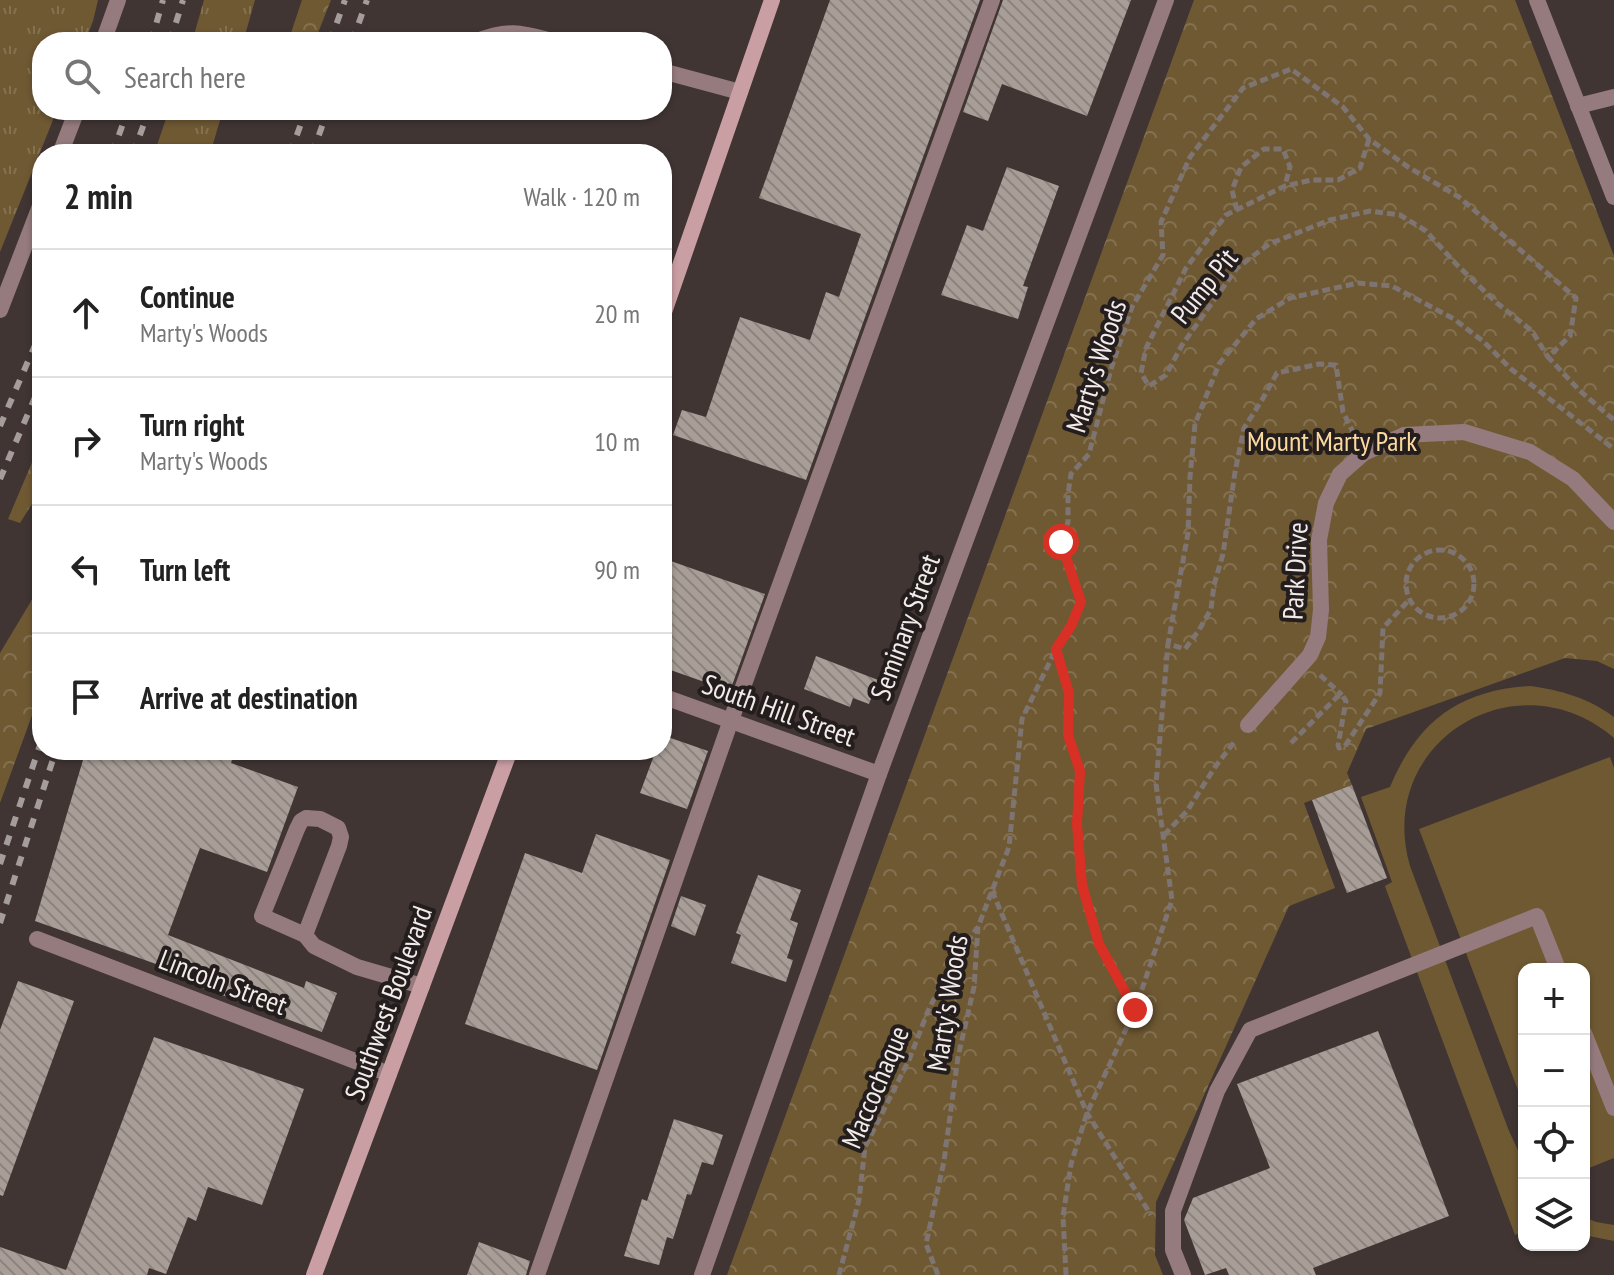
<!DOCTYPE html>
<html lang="en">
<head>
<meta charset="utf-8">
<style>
	body { margin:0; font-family:"PT Sans Narrow",sans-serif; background:#f2f2f2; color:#222 }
	.controls { position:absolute; right:24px; bottom:24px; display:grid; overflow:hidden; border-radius:16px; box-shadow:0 2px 6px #0004 }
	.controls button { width:72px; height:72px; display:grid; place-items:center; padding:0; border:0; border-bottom:2px solid #e0e0e0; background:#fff; color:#222; font:40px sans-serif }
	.stop { position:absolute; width:24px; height:24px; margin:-18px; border:6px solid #d93025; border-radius:50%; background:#fff }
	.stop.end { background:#d93025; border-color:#fff; box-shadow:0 2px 8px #0008 }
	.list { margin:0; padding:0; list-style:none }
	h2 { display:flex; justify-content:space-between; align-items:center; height:104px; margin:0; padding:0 32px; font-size:34px }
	h2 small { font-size:26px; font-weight:400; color:#767676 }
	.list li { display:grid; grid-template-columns:52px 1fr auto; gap:24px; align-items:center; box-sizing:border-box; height:128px; padding:0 32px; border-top:2px solid #e0e0e0 }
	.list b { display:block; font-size:30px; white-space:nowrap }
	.list p { margin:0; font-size:26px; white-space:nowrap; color:#767676 }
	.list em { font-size:26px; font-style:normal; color:#767676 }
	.icon { flex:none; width:44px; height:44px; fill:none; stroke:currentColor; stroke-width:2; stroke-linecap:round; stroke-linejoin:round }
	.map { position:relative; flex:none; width:1614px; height:1275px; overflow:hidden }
	.search { position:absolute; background:#fff; box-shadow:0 2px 6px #0004; left:32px; top:32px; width:640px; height:88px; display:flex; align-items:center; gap:20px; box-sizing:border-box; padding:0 28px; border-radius:32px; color:#767676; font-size:30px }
	.panel { position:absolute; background:#fff; box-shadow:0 2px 6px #0004; left:32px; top:144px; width:640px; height:616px; border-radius:32px }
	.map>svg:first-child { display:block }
</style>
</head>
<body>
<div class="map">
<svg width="1614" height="1275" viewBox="0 0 1614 1275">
	<defs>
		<pattern id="grass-tufts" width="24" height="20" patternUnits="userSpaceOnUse" patternTransform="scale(2)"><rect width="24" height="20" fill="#6f5933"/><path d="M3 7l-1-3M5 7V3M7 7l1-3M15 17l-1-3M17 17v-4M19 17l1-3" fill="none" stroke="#847151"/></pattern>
		<pattern id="forest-crowns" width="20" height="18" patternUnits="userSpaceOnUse" patternTransform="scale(2)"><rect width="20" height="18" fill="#6f5933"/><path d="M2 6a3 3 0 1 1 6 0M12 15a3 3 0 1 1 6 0" fill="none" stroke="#847151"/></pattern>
		<pattern id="building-back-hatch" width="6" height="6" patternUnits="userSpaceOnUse" patternTransform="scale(2)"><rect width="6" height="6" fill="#a89e97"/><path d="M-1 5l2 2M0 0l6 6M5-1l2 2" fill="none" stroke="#8c847f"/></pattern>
	</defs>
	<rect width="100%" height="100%" fill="#403533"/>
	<g fill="url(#grass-tufts)">
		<path d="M0 0H98L93 21 85 42H42V110H57L0 252Z"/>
		<path d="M204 0H255L243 42H192Z"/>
		<path d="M169 110H223L210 154H154Z"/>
		<path d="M42 439V488L20 523 8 519Z"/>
	</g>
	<g fill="url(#forest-crowns)">
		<path d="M302 0H331L318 33 301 42H291V33Z"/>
		<path d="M1194 0H1515L1614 256V669L1597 661 1565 658 1366 729 1347 773 1352 785 1304 803 1335 888 1289 906 1156 1202 1155 1255 1163 1275H727Z"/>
		<path d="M42 583V688L0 803V653Z"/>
	</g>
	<g fill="#6f5933">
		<path d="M1530 686C1560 690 1589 698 1614 717V738C1517 655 1374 742 1410 866L1509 1131 1524 1163V1231L1515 1235 1386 889 1385 886 1392 882 1361 797 1390 787C1417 722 1459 690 1530 686Z"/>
		<path d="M1610 757 1614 768V1158L1584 1170V969H1524V1106L1419 829Z"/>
		<path d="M1584 1217 1596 1222 1614 1225V1241L1584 1235Z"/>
	</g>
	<g fill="url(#building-back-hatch)">
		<path d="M830 0H980L806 480 673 435 682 410 706 417 740 317 810 340 826 292 839 297 861 234 759 198Z"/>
		<path d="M1003 0H1131L1087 116 1002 84 988 121 963 112Z"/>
		<path d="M1007 167 1059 186 1023 286 1028 287 1018 319 941 295 967 225 983 231Z"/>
		<path d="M662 558 765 594 730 691 662 667Z"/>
		<path d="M816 656 878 680 869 704 853 698 850 707 804 689Z"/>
		<path d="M662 735 708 751 687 809 640 793 656 750H662Z"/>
		<path d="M86 750H236L231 763 298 787 267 872 200 848 168 935 304 988 306 981 337 993 322 1032 184 981 187 975 35 921Z"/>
		<path d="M1352 785 1387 878 1347 893 1312 800Z"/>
		<path d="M596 834 670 860 597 1070 465 1024 525 853 582 873Z"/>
		<path d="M758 875 801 890 790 920 798 923 787 958 793 960 786 982 731 963 741 935 736 933Z"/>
		<path d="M681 896 706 905 695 936 671 926Z"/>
		<path d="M18 981 74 1001 3 1196 0 1195V1030Z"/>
		<path d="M1378 1031 1449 1216 1313 1268 1316 1275H1229L1226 1268 1205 1275 1184 1220 1193 1198 1270 1168 1237 1084Z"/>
		<path d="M154 1037 304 1089 262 1205 208 1187 196 1221 188 1217 166 1274 149 1268 147 1275H0V1247L66 1270Z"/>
		<path d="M674 1119 723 1135 713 1165 702 1162 691 1195 687 1194 673 1239 667 1237 659 1265 624 1256 642 1199 647 1201Z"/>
		<path d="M479 1242 530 1261 526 1275H467Z"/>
	</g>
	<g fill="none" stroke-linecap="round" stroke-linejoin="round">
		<g stroke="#7e7472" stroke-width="5" stroke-dasharray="8 4" stroke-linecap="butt">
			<path d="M1369 139 1360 168 1338 180H1312L1285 186 1226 215 1186 268 1146 348 1141 373 1149 386 1166 375 1182 345 1237 268 1269 244 1330 220 1370 211 1400 215 1426 231 1457 265 1497 303 1532 331 1548 357"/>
			<path d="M1237 210 1232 190 1241 167 1264 149H1283L1290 167 1285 185"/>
			<path d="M1354 434 1343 412 1336 365 1319 364 1277 373 1262 400 1244 428 1235 472 1223 554 1214 585 1211 609 1199 630 1185 649 1168 644 1188 533 1190 477 1195 424 1219 364 1256 319 1290 298 1358 283 1392 286 1454 319 1484 342 1511 369 1614 449"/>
			<circle cx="1440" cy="584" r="34"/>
			<path d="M1056 650 1069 693 1068 735 1080 771 1077 824 1082 885 1099 944 1135 1010"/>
			<path d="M1320 675 1342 695"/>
			<path d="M1291 743 1337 697 1342 695 1346 701 1338 745 1339 748 1345 746 1380 693 1383 628 1409 600"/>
			<path d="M1164 835 1187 811 1215 767 1235 741"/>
			<path d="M992 891 1087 1113 1151 1215"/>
			<path d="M839 1275 859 1200 865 1147 909 1060 928 1011 947 973 977 928"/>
			<path d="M938 1275 926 1244 944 1161 958 1057 974 987 978 927 1009 847 1022 719 1056 649 1071 626 1081 602 1061 542 1068 522V494L1071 474 1089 454 1111 369 1132 307 1163 255 1161 222 1190 157 1243 88 1291 69 1343 107 1369 139 1408 167 1459 197 1576 298 1570 336 1548 357 1579 390 1614 420"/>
			<path d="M1066 1275 1063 1216 1071 1164 1087 1113 1135 1010 1172 900 1156 784 1168 644"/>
		</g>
		<g stroke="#957b7d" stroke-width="16">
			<path d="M103 42 118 0"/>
			<path d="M475 42C509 28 522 33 556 42"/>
			<path d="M662 71 740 92"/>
			<path d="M1578 106 1614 97"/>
			<path d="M60 154 77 110"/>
			<path d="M0 310 42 201"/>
			<path d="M305 935 262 916 297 829 301 821 306 818 320 819 338 828 341 837 339 846 305 935 314 946 357 967 422 986"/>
			<path d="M1584 1033 1614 1108"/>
			<path d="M537 1275 731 720 992 0"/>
			<path d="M1183 1275 1173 1250V1211L1217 1091 1250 1030 1537 916 1558 969"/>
		</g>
		<g stroke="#957b7d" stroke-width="16">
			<path d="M1537 0 1614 197"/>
			<path d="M662 696 879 774"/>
			<path d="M1248 725 1310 655 1318 637 1321 610 1319 540 1326 503 1340 474 1364 453 1404 435 1464 432 1530 452 1573 479 1614 522"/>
			<path d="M37 939 389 1074"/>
			<path d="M702 1275 879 774 1166 0"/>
		</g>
		<g stroke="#ca9fa4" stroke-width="16">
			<path d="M662 318 772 0"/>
			<path d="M314 1275 510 750"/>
		</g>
		<g stroke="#a59d9b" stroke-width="6" stroke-dasharray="10 10" stroke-linecap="butt">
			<path d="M151 42 163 0"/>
			<path d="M170 42 183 0"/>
			<path d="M330 42 345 0"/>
			<path d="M352 42 367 0"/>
			<path d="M112 154 128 110"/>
			<path d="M133 154 149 110"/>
			<path d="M243 154 245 148"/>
			<path d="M290 154 306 110"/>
			<path d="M312 154 328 110"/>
			<path d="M0 426 42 329"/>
			<path d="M0 479 42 381"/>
			<path d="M0 864 42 739"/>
			<path d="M0 923 56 750"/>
		</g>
	</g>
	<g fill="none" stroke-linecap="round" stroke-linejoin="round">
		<path stroke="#d93025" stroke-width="10" d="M1061 542 1081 602 1071 626 1056 649 1069 693 1068 735 1080 771 1077 824 1082 885 1099 944 1135 1010"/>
	</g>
	<g text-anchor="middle" stroke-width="8" stroke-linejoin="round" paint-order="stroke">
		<g font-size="28" fill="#f2ebe9" stroke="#231e1d">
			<text transform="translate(1204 286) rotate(-51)" y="10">Pump Pit</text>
			<text transform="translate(1096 366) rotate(-72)" y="10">Marty's Woods</text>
			<text transform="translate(1295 571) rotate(-87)" y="10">Park Drive</text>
			<text transform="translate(905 627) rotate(-70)" y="10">Seminary Street</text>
			<text transform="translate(779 710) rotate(20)" y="10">South Hill Street</text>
			<text transform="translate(223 982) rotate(21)" y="10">Lincoln Street</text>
			<text transform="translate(388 1003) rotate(-70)" y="10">Southwest Boulevard</text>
			<text transform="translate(947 1003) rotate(-81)" y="10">Marty's Woods</text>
			<text transform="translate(875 1087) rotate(-67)" y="10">Maccochaque</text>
		</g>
		<g font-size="28" fill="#fcd99f" stroke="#231e1d">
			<text x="1332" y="451">Mount Marty Park</text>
		</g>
	</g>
</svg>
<div class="controls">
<button>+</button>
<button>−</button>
<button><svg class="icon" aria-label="locate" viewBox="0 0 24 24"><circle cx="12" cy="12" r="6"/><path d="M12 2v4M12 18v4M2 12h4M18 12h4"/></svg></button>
<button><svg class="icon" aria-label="layers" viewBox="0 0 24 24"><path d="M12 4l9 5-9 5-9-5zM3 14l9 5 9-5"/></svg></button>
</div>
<div class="stop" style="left:1061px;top:542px"></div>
<div class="stop end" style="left:1135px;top:1010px"></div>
<div class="search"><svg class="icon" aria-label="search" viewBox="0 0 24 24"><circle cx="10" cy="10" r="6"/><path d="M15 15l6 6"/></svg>Search here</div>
<section class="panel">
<h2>2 min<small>Walk · 120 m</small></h2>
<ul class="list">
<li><svg class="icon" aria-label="ahead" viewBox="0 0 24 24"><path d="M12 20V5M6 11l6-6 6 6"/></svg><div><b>Continue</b><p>Marty's Woods</p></div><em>20 m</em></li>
<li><svg class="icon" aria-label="right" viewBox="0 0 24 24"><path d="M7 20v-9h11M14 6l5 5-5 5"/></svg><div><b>Turn right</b><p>Marty's Woods</p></div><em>10 m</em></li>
<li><svg class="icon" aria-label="left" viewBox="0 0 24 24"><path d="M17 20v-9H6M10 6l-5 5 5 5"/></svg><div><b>Turn left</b></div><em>90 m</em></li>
<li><svg class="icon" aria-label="arrive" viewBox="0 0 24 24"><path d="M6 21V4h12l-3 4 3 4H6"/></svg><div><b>Arrive at destination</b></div></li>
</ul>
</section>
</div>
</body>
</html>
